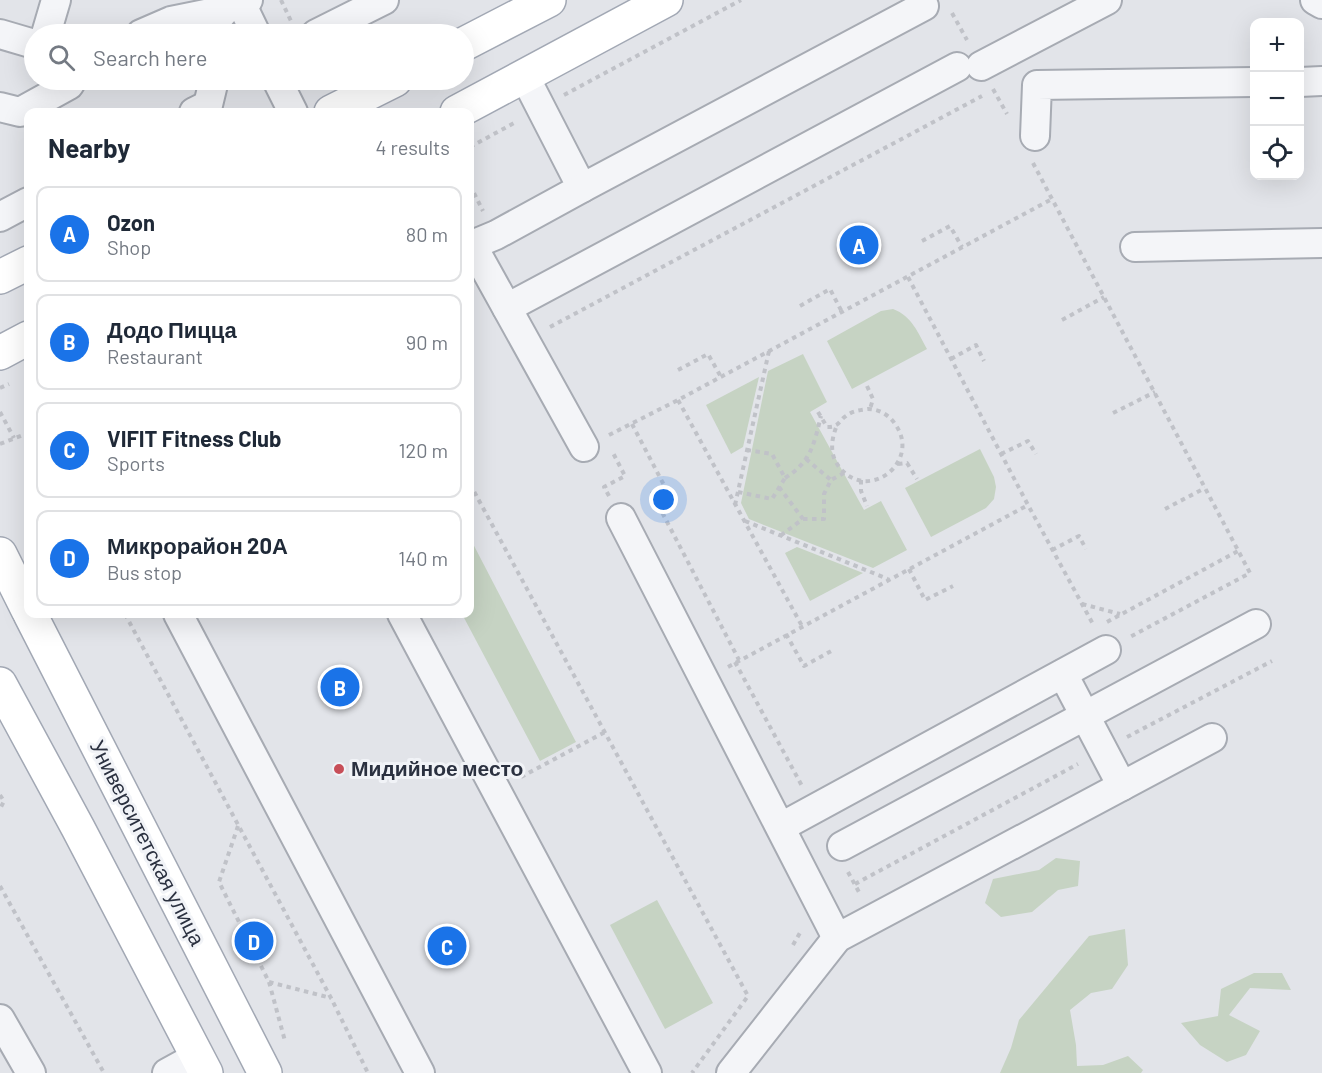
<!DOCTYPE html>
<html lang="en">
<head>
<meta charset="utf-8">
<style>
	body { margin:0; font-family:Barlow,sans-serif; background:#f2f2f3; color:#1f2937 }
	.controls { position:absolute; right:18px; top:18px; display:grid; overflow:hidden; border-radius:12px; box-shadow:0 6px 24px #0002 }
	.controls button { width:54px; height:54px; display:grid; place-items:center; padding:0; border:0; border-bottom:2px solid #e0e1e3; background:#fff; color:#1f2937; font:30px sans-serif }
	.you { position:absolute; left:664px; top:500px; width:21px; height:21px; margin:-15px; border:4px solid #fff; border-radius:50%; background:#1a73e8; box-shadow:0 0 0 9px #1a73e833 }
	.badge { display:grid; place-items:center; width:39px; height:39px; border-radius:50%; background:#1a73e8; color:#fff; font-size:20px; font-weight:700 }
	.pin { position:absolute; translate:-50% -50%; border:3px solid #fff; box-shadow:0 2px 6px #0006 }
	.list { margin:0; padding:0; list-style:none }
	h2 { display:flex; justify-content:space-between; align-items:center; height:78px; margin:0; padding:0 24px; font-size:26px }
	h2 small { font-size:20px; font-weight:400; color:#747a83 }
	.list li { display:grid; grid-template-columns:39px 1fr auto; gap:18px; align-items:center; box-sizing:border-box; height:96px; margin:0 12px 12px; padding:0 12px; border:2px solid #e0e1e3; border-radius:12px }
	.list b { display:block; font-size:22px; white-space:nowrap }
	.list p { margin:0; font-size:20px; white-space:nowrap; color:#747a83 }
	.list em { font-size:20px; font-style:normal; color:#747a83 }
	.icon { flex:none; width:33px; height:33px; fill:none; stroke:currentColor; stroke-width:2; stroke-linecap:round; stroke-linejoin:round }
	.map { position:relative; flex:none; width:1322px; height:1073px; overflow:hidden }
	.search { position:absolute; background:#fff; box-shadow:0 6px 24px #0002; left:24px; top:24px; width:450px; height:66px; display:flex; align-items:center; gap:15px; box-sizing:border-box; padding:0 21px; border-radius:33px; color:#747a83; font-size:22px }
	.panel { position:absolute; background:#fff; box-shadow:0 6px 24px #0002; left:24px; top:108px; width:450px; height:510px; border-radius:12px }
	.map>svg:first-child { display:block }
</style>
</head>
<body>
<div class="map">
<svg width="1322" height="1073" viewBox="0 0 1322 1073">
	<rect width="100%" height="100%" fill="#e2e4e9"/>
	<g fill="#c6d3c3">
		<path d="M893 309C912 316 918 333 927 349L852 389 827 341 881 311Z"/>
		<path d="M803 354 827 402 810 412 864 510 881 501 907 550 873 568 749 519 741 503 768 371Z"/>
		<path d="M759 377 743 447 731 454 706 405Z"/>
		<path d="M980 449 994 477 996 487 994 499 986 508 931 537 905 488Z"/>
		<path d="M470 538 576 742 540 761 462 614H470Z"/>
		<path d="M797 547 863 573 810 601 785 553Z"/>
		<path d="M1056 858 1080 861 1078 886 1058 890 1032 912 1001 917 985 903 993 879 1039 870Z"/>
		<path d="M657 900 713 1003 665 1029 610 925Z"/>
		<path d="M1125 929 1128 965 1112 989 1091 993 1070 1010 1076 1045 1077 1066 1103 1065 1128 1056 1143 1070 1141 1073H1000L1011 1048 1019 1020 1089 936Z"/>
		<path d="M1254 973H1282L1291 990 1250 988 1229 1015 1260 1031 1246 1055 1227 1062 1200 1045 1181 1023 1218 1016 1221 989Z"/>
	</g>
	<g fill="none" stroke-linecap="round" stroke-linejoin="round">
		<g stroke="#a7abb3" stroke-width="32">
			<g id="minor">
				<path d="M1315 0 1322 4"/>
				<path d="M241 3 256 34"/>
				<path d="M0 34 34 44"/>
				<path d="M46 34 56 0"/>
				<path d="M141 34 171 21 225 10"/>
				<path d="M205 34 225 10 248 0"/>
				<path d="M316 34 384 0"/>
				<path d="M981 66 1107 0"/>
				<path d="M525 77 582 188 496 235 472 245 584 447"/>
				<path d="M277 80 293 112"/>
				<path d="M1300 82 1322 81"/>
				<path d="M0 107 20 112 69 85 72 80"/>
				<path d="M194 112 208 105 214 80"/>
				<path d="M1035 136 1037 85 1254 82"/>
				<path d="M582 188 924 6"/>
				<path d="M0 217 28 202"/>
				<path d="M1135 247 1322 243"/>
				<path d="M507 308 957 67"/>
				<path d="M621 518 837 938"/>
				<path d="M178 614 420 1073"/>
				<path d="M402 614 647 1073"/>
				<path d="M1063 674 1122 786"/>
				<path d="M781 827 1106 650"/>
				<path d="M842 846 1256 624"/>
				<path d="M0 1019 31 1073"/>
				<path d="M167 1073 198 1056"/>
				<path d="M731 1073 837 938 1212 738"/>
			</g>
		</g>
		<g stroke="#a2a8b4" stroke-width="36">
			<g id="major">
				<path d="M464 44 549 0"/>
				<path d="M331 112 395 80"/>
				<path d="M457 112 666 0"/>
				<path d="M0 277 28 263"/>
				<path d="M0 353 28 338"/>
				<path d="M0 554 28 610"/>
				<path d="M30 614 265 1073"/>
				<path d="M0 684 78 828 206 1073"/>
			</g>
		</g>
		<g stroke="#c0c2c8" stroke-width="4" stroke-dasharray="4.5 4.5" stroke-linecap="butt">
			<path d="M281 0 291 21"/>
			<path d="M952 13 967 40"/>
			<path d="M993 89 1007 114"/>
			<path d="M564 95 741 0"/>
			<path d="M470 147 516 122"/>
			<path d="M1033 163 1250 573 1128 638"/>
			<path d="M470 185 483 211"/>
			<path d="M922 241 950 226 962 247"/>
			<path d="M908 277 1028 505 1094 626"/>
			<path d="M800 306 830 289 842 312"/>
			<path d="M1062 320 1104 297"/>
			<path d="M550 327 982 96"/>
			<path d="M951 359 976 345 984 361"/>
			<path d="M678 370 708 354 721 377"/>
			<path d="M867 386 873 399 870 409"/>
			<path d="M0 388 9 384"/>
			<path d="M678 400 802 626"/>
			<path d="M0 412 14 438"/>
			<path d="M818 412 827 427C830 427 834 427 836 425 840 423 842 418 846 416 852 411 860 410 868 409 879 409 889 415 895 424 922 461 869 503 840 468 829 455 831 440 837 425"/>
			<path d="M1113 413 1155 392"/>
			<path d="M632 424 665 487 652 493 739 660"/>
			<path d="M609 435 678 400 1052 199"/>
			<path d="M0 444 28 433"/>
			<path d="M1001 454 1028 441 1036 454"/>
			<path d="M806 459 831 480"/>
			<path d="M898 464 907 463 917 479"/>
			<path d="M785 478C811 462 814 444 821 416"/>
			<path d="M861 480V491L867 506"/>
			<path d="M470 484 748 996 692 1073"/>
			<path d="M779 487 803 519 780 536"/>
			<path d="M738 492 772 499 785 478 772 454 747 450"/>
			<path d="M609 496 604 487 625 476 612 451"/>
			<path d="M735 505 769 351"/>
			<path d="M1165 509 1205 488"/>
			<path d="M803 519H824V494L831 480 844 473"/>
			<path d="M745 521 888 579"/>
			<path d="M1052 550 1079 536 1086 549"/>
			<path d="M909 569 925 600 953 586"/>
			<path d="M1082 604 1120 614"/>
			<path d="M125 614 331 998 368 1073"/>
			<path d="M1107 622 1238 551"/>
			<path d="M786 634 804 666 833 650"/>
			<path d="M735 662 802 786"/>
			<path d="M728 667 1028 505"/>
			<path d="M1127 737 1272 661"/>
			<path d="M521 777 605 732"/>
			<path d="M0 795 4 801 0 809"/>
			<path d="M238 826 219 882 269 982 331 998"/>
			<path d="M848 872 860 894"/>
			<path d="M855 884 1078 764"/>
			<path d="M0 886 104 1073"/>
			<path d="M793 945 801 931"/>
			<path d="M269 982 285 1041"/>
		</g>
		<use href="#minor" stroke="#f4f5f8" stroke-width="28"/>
		<use href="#major" stroke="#fff" stroke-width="33"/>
	</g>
	<circle fill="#c74e58" stroke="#f1f3f7" stroke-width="2" cx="339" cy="769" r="6"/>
	<g text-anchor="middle" stroke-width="6" stroke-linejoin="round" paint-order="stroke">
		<g font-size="21" font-weight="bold" fill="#2b3140" stroke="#f1f3f7" text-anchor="start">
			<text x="351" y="776">Мидийное место</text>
		</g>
		<g font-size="21" fill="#2b3140" stroke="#f1f3f7">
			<text transform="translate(147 843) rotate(63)" y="7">Университетская улица</text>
		</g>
	</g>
</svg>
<div class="controls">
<button>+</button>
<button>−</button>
<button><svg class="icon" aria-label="locate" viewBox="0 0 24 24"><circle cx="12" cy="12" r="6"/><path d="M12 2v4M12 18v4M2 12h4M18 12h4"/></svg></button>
</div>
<div class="you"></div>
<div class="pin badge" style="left:859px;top:245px">A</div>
<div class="pin badge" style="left:340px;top:687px">B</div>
<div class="pin badge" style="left:447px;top:946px">C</div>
<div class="pin badge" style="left:254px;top:941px">D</div>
<div class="search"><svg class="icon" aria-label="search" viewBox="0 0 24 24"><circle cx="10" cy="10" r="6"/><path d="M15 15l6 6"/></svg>Search here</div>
<section class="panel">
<h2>Nearby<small>4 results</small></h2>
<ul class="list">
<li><span class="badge">A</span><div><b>Ozon</b><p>Shop</p></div><em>80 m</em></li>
<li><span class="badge">B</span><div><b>Додо Пицца</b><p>Restaurant</p></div><em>90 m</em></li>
<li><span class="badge">C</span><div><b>VIFIT Fitness Club</b><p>Sports</p></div><em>120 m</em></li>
<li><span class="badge">D</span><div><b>Микрорайон 20А</b><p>Bus stop</p></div><em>140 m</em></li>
</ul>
</section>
</div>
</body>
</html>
